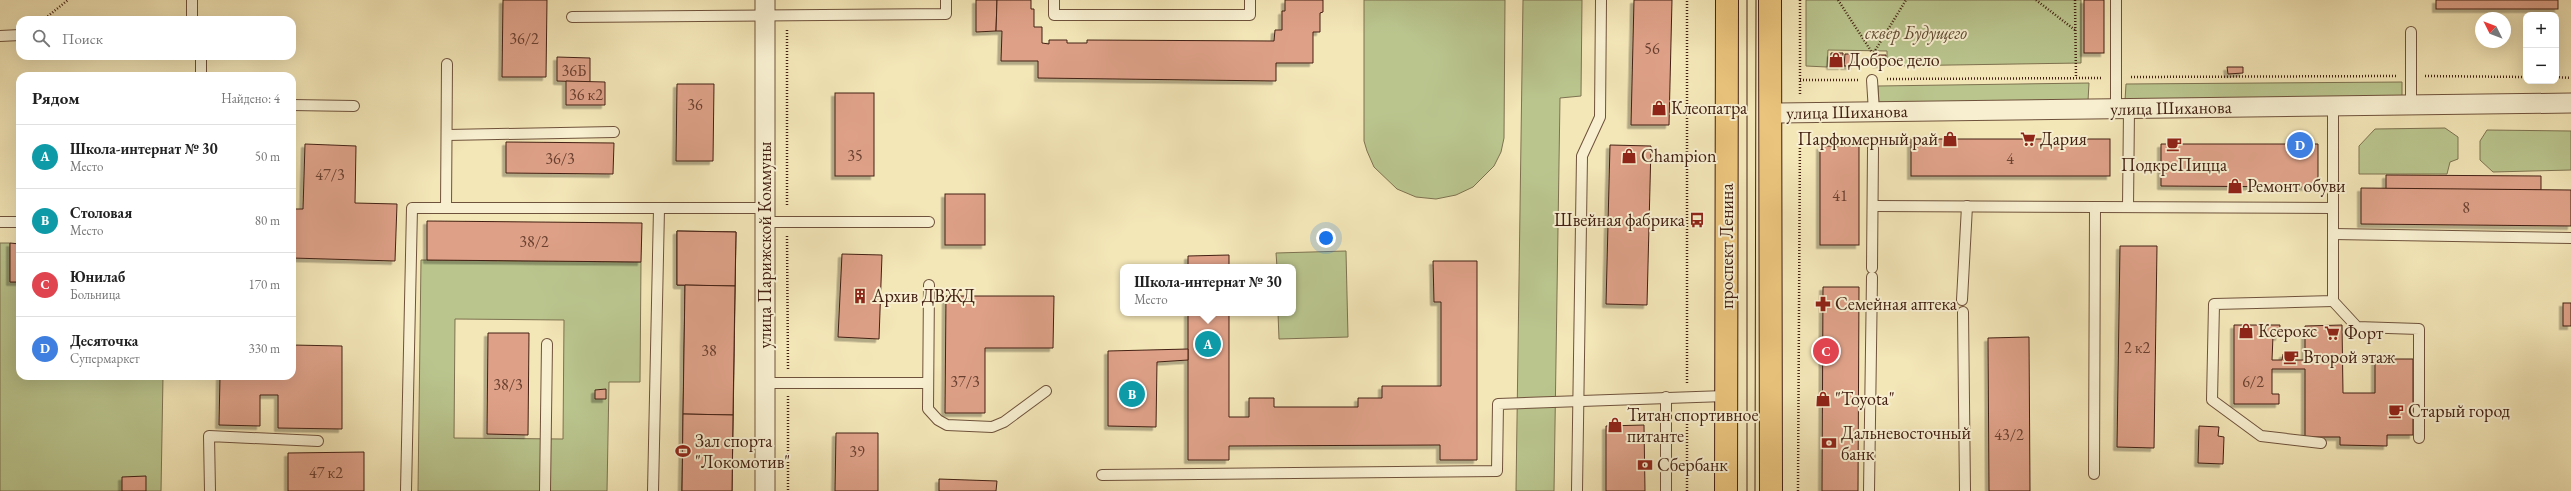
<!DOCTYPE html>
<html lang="ru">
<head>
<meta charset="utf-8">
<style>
	body { margin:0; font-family:"EB Garamond",serif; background:#f2f2f2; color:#222 }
	.controls { position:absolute; right:12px; top:12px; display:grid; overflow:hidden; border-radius:8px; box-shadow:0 4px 16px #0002 }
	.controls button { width:36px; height:36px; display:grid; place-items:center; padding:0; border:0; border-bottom:1px solid #e0e0e0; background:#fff; color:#222; font:20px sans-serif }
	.compass { position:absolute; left:2475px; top:12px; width:36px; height:36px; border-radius:50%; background:#fff; box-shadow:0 4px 16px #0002; rotate:312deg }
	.you { position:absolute; left:1326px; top:238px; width:14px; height:14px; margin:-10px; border:3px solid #fff; border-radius:50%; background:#1a73e8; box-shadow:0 0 0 6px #1a73e833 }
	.badge { display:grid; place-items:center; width:26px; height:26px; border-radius:50%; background:#d93025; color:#fff; font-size:13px; font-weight:700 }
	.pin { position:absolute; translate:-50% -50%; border:2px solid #fff; box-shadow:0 1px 4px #0006 }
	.popup { position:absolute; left:1120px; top:264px; width:176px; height:52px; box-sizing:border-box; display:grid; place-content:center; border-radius:8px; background:#fff; filter:drop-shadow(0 1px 3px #0005); font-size:13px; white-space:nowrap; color:#767676 }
	.popup b { font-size:15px; color:#222 }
	.popup::after { content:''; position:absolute; left:50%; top:100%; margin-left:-8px; border:8px solid transparent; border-top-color:#fff }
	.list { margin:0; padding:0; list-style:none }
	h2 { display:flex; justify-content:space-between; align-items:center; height:52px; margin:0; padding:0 16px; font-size:17px }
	h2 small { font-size:13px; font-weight:400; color:#767676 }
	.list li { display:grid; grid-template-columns:26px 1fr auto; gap:12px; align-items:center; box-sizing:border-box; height:64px; padding:0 16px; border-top:1px solid #e0e0e0 }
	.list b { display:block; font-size:15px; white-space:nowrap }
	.list p { margin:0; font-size:13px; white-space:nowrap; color:#767676 }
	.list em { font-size:13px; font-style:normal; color:#767676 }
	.icon { flex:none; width:22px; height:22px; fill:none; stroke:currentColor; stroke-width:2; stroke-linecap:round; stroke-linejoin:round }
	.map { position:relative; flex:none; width:2571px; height:491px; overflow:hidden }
	.search { position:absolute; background:#fff; box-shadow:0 4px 16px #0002; left:16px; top:16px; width:280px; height:44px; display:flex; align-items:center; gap:10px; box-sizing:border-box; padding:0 14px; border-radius:12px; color:#767676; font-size:15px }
	.panel { position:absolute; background:#fff; box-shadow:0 4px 16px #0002; left:16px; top:72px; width:280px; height:308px; border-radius:12px }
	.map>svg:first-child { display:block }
</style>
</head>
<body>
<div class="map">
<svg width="2571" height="491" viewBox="0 0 2571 491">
	<defs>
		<filter id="shadow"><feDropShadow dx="-3.5" dy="3.5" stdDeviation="0" flood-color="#0004"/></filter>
	</defs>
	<rect width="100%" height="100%" fill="#f3e6b7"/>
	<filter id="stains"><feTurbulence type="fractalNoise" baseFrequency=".005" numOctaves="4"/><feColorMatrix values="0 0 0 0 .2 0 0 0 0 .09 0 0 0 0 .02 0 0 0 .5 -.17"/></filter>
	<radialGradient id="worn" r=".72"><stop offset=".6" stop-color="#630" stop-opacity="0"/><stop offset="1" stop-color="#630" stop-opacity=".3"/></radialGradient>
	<g fill="#bac58e" stroke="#7e7250" fill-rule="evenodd">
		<path d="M1364 0H1505L1504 138 1501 152 1494 166 1473 187 1456 195 1436 199 1416 197 1397 189 1374 167 1367 151 1364 141Z"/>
		<path d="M1523 0H1582L1581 96 1560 98 1554 491H1516Z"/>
		<path d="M1806 0H2081V63L1887 66V51L1828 50 1827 67 1806 66Z"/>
		<path d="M2402 82V98L2125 101 2126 84Z"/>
		<path d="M2089 83 2088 101 1879 104 1878 86Z"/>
		<path d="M2445 128 2458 137V159L2450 162 2447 174H2359V146L2375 129Z"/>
		<path d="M2487 130 2571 131V170L2493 172 2480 160V141Z"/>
		<path d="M0 243H10V282H20V376H163L161 491H0Z"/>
		<path d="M1346 251 1348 337 1279 339 1278 313H1293V267H1277L1276 253Z"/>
		<path d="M421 260 641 262 640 382H609L607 491H418ZM455 319 564 320 563 439 454 438Z"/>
	</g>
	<g fill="#dea188" stroke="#432012" filter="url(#shadow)">
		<path d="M503 0H547L546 77H502Z"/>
		<path d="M976 0H997L996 31 976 32Z"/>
		<path d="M997 0H1031V9H1034V27H1042V43L1049 44V40H1067V43H1087V40L1274 41 1275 30H1282V11H1285V0H1323V12L1320 13V32H1313V63H1276V81L1038 78V61H1001L1002 31H996Z"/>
		<path d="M1634 0H1672L1669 125H1631Z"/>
		<rect x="2084" y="0" width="20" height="53"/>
		<rect x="2436" y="0" width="122" height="9"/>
		<path d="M1831 53H1843L1842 66H1830Z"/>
		<path d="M1845 54H1855L1854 66H1844Z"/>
		<path d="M1876 55H1886L1885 64H1876Z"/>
		<path d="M557 57 590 58V82L557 81Z"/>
		<path d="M2227 67H2243V73L2228 74Z"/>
		<rect x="26" y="75" width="156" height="1"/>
		<path d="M566 81 605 82V105H566Z"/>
		<path d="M677 84H714L713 161H676Z"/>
		<rect x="835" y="93" width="39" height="83"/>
		<rect x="1911" y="139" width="199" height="37"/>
		<path d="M506 142 614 143 613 174 506 173Z"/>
		<path d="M305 144 356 146 355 203 397 204 395 261 292 258V209H303Z"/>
		<path d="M2161 144H2318V187L2161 186Z"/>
		<path d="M1610 145 1651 146 1647 305 1606 304Z"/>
		<rect x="1820" y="146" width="39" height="99"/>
		<path d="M2386 175 2541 176V190L2386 189Z"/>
		<path d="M2361 188 2571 190V226L2361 224Z"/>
		<rect x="945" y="194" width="40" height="51"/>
		<path d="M427 221 642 223 641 262 427 260Z"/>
		<path d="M677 231 736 232 732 491H682L685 285H677Z"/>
		<path d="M677 231 736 232 735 286 677 285Z"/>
		<path d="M10 243 20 244V282H10Z"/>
		<path d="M2120 246H2157L2154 448 2117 447Z"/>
		<path d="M842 254 882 255 879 339 838 337Z"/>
		<path d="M1229 255V267H1188V256Z"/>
		<path d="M1433 261H1477V460H1440V445L1229 446V460H1188V313H1229V417H1249V398H1274V407H1358V398H1382V386H1441V302H1434Z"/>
		<path d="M685 285 735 286 733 415 683 414Z"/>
		<path d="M1823 287H1859L1858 491H1822Z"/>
		<path d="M946 296H1054L1053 348H985V413H945Z"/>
		<rect x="2563" y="303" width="8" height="23"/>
		<path d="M2234 325H2280L2279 337 2273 336 2272 360H2282L2283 354H2296L2295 360H2305V326L2342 325 2343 393H2375V359H2413V435H2387V446L2340 445V437H2305V369H2272V394H2279V404H2234Z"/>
		<path d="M488 333H529L528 435 487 434Z"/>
		<path d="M2029 337 2030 491H1989L1988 338Z"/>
		<path d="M292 345 342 346V429L278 428V395H260V426L219 425 220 376H261V379H278V376H292Z"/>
		<path d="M1188 349V360L1157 362 1156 427 1108 426V351Z"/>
		<path d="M606 389V399H595V390Z"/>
		<path d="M683 414 733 415 732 491H682Z"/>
		<path d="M1644 425 1645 491H1606V426Z"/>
		<path d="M2199 426 2219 427 2218 436 2224 437 2223 464 2198 463Z"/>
		<path d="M836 433H878V491H835Z"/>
		<path d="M364 452V491H288V453Z"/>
		<path d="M146 476V491H122V477Z"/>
		<path d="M939 479 997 481 996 491H939Z"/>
	</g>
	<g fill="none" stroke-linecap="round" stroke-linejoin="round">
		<g stroke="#6f523b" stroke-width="12">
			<g id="service">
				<path d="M1054 0V15H1250V0"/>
				<path d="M572 17 946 14V0"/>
				<path d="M192 20V0"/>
				<path d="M0 36 20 35"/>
				<path d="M201 56V76"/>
				<path d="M1872 80 1874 112"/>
				<path d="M292 105 354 106"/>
				<path d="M2411 105V32"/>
				<path d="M2116 108V0"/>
				<path d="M447 135 614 132"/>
				<path d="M1873 206 2333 208"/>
				<path d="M2128 207 2129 109"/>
				<path d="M446 208 447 64"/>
				<path d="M0 222H20"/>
				<path d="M765 222H929"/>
				<path d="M2333 234 2571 238"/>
				<path d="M1872 268 1873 148"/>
				<path d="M929 285 928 409 938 420 947 425 992 427 1004 422 1046 391"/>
				<path d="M1962 300 1967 206"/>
				<path d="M2333 301 2357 327 2419 329V438"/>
				<path d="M1963 312 1965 491"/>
				<path d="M765 383H928"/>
				<path d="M2321 443 2261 436 2212 400 2214 304 2333 301V106"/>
				<path d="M2094 474 2095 207"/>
				<path d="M1102 475 1497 471 1498 404 1725 396"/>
				<path d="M210 491 209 436 318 441"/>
				<path d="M406 491 412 208H765"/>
				<path d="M545 491 547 344"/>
				<path d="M653 491 659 209"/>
				<path d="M1577 491 1582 156 1600 117 1601 0"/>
				<path d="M1666 491V397"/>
				<path d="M1869 491 1872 277"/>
			</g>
		</g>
		<g stroke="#6f523b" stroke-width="21">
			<g id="minor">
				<path d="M765 0V491"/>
				<path d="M1770 113 2571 103"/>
			</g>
		</g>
		<g stroke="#432012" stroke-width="24">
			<g id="trunk">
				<path d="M1770 0 1771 491"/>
				<path d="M1726 491 1727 0"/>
			</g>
		</g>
		<g stroke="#432012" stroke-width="2.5" stroke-dasharray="1 2" stroke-linecap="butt">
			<path d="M1800 0V95"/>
			<path d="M1838 0 1873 54 1906 0"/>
			<path d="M2036 0 2075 30"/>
			<path d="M2075 0 2076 78"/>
			<path d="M43 20 68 0"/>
			<path d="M787 30V207"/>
			<path d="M1873 67V54"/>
			<path d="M2425 76 2526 77"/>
			<path d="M2131 77 2398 76"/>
			<path d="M2556 77 2571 78"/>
			<path d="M1887 79 2102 78"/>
			<path d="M1800 80H1858"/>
			<path d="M787 236 788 369"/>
			<path d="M1687 383V0"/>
			<path d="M788 396V491"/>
			<path d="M1687 491V412"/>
			<path d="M1798 491 1800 132"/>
		</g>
		<use href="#service" stroke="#f7efd0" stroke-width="10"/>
		<use href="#minor" stroke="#f7efd0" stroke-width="19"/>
		<use href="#trunk" stroke="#eac37c" stroke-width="22"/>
		<g stroke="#432012" stroke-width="1">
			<path d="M1747 0V491"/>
			<path d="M1755 491 1756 0"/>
		</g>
	</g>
	<defs>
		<g id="shop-bare" transform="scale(1.2)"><path d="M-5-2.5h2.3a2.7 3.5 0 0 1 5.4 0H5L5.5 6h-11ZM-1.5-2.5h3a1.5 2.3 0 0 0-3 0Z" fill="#8f2418" stroke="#f7efd0" stroke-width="2.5" paint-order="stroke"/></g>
		<g id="supermarket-bare" transform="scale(1.2)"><path d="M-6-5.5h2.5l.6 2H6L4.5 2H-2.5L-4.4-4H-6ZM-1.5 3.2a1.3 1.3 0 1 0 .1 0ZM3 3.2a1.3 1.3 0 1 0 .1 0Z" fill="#8f2418" stroke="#f7efd0" stroke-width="2.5" paint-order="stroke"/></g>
		<g id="cafe-bare" transform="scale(1.2)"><path d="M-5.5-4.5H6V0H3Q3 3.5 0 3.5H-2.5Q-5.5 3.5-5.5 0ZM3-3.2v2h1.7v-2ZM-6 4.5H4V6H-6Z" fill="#8f2418" stroke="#f7efd0" stroke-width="2.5" paint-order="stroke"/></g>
		<g id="bus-bare" transform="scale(1.2)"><path d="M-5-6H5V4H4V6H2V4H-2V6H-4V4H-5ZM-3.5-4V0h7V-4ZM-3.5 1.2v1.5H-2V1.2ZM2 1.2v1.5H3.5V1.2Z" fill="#8f2418" stroke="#f7efd0" stroke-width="2.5" paint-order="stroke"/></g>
		<g id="building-bare" transform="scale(1.2)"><path d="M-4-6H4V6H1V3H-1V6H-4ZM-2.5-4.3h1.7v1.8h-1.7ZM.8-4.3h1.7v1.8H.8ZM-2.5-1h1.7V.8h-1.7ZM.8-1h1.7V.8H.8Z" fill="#8f2418" stroke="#f7efd0" stroke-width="2.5" paint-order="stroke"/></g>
		<g id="pharmacy-bare" transform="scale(1.2)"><path d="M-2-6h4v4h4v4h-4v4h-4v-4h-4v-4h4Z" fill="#8f2418" stroke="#f7efd0" stroke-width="2.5" paint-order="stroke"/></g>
		<g id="bank-bare" transform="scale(1.2)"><path d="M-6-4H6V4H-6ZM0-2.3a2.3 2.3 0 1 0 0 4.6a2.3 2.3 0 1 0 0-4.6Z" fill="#8f2418" stroke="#f7efd0" stroke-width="2.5" paint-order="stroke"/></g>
		<g id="stadium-bare" transform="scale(1.2)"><path d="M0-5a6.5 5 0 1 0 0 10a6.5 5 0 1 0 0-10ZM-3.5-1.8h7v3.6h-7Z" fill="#8f2418" stroke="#f7efd0" stroke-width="2.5" paint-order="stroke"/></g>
	</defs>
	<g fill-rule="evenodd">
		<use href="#shop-bare" x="1836" y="60"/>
		<use href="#shop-bare" x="1659" y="108"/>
		<use href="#shop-bare" x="1950" y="139"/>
		<use href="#supermarket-bare" x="2028" y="139"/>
		<use href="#cafe-bare" x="2174" y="144"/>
		<use href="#shop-bare" x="1629" y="156"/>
		<use href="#shop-bare" x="2235" y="186"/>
		<use href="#bus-bare" x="1697" y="220"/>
		<use href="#building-bare" x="860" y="296"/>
		<use href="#pharmacy-bare" x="1823" y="304"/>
		<use href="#shop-bare" x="2246" y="331"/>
		<use href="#supermarket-bare" x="2332" y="333"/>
		<use href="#cafe-bare" x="2291" y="357"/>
		<use href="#shop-bare" x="1823" y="399"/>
		<use href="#cafe-bare" x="2396" y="411"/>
		<use href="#shop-bare" x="1615" y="425"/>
		<use href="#bank-bare" x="1829" y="443"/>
		<use href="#stadium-bare" x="683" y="451"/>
		<use href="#bank-bare" x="1645" y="465"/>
	</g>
	<g text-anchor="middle" stroke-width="4" stroke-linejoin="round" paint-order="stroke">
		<g font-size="16" fill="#6a4030">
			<text x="524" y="44">36/2</text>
			<text x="1652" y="54">56</text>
			<text x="574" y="76">36Б</text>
			<text x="586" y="100">36 к2</text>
			<text x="695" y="110">36</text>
			<text x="855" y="161">35</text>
			<text x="560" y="164">36/3</text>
			<text x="2010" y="164">4</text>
			<text x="330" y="180">47/3</text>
			<text x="1840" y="201">41</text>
			<text x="2466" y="213">8</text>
			<text x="534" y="247">38/2</text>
			<text x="2137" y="353">2 к2</text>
			<text x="709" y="356">38</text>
			<text x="965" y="387">37/3</text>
			<text x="2253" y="387">6/2</text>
			<text x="508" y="390">38/3</text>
			<text x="2009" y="440">43/2</text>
			<text x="857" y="457">39</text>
			<text x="326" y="478">47 к2</text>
		</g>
		<g font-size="18" font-style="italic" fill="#614931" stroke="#f7efd0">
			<text x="1916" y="39">сквер Будущего</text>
		</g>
		<g font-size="18" fill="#432012" stroke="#f7efd0" text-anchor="start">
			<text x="1848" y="66">Доброе дело</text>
			<text x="1671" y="114">Клеопатра</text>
			<text x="1938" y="145" text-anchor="end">Парфюмерный рай</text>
			<text x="2040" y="145">Дария</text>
			<text x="1641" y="162">Champion</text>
			<text x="2174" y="171" text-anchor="middle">ПодкреПицца</text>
			<text x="2247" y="192">Ремонт обуви</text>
			<text x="1685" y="226" text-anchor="end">Швейная фабрика</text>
			<text x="872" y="302">Архив ДВЖД</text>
			<text x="1835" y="310">Семейная аптека</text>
			<text x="2258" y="337">Ксерокс</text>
			<text x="2344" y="339">Форт</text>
			<text x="2303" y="363">Второй этаж</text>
			<text x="1835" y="405">"Toyota"</text>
			<text x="2408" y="417">Старый город</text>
			<text x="1627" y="421">Титан спортивное<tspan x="1627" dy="21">питанте</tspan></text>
			<text x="1841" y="439">Дальневосточный<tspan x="1841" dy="21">банк</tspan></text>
			<text x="695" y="447">Зал спорта<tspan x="695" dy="21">"Локомотив"</tspan></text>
			<text x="1657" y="471">Сбербанк</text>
		</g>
		<g font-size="18" fill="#432012" stroke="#f7efd0">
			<text transform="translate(2171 108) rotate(-1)" y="6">улица Шиханова</text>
			<text transform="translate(1847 112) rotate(-1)" y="6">улица Шиханова</text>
			<text transform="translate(765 245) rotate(-90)" y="6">улица Парижской Коммуны</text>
			<text transform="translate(1727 246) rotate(-90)" y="6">проспект Ленина</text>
		</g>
	</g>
	<rect width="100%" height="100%" filter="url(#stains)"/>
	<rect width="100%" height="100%" fill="url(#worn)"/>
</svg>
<div class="controls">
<button>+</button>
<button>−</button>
</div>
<svg class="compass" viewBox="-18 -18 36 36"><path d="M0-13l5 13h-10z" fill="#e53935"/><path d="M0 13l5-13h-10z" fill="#767676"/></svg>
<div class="you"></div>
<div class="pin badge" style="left:1208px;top:344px;background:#0f9aa8">A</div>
<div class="popup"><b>Школа-интернат № 30</b>Место</div>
<div class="pin badge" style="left:1132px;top:394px;background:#0f9aa8">B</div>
<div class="pin badge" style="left:1826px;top:351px;background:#e0444e">C</div>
<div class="pin badge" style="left:2300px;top:145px;background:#3f7fe0">D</div>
<div class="search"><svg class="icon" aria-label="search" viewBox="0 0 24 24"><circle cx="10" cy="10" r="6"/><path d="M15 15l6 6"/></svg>Поиск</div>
<section class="panel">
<h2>Рядом<small>Найдено: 4</small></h2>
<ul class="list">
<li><span class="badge" style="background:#0f9aa8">A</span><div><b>Школа-интернат № 30</b><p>Место</p></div><em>50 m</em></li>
<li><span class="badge" style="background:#0f9aa8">B</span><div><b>Столовая</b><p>Место</p></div><em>80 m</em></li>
<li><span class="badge" style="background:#e0444e">C</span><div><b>Юнилаб</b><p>Больница</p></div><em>170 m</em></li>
<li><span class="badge" style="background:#3f7fe0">D</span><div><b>Десяточка</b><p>Супермаркет</p></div><em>330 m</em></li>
</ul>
</section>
</div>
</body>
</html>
